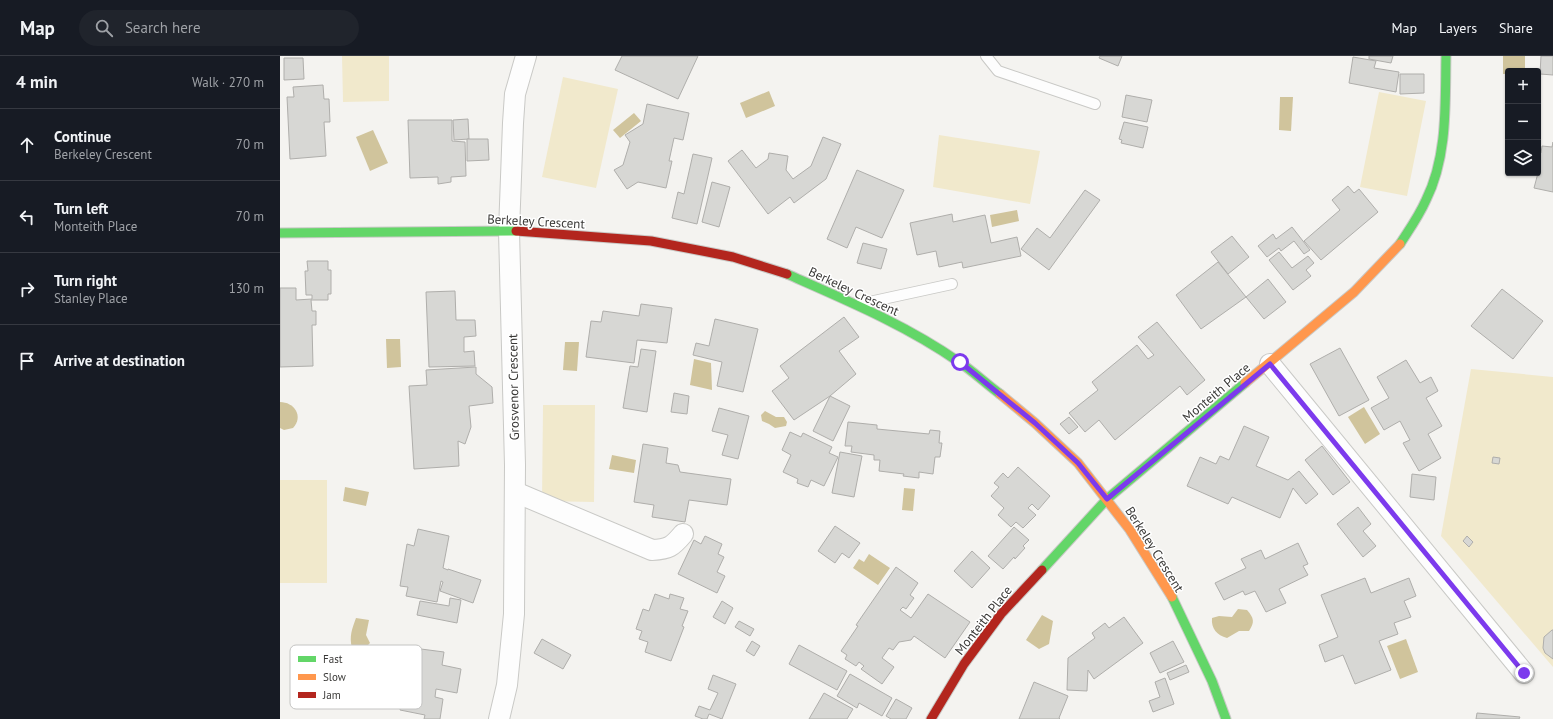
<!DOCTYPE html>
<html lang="en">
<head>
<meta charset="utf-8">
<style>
	body { margin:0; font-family:"PT Sans",sans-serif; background:#20242c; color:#f1f3f6 }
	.controls { position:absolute; right:12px; top:12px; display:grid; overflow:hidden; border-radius:4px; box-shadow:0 1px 3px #0004 }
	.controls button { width:36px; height:36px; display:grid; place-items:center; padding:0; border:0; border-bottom:1px solid #363941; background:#171b24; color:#f1f3f6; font:20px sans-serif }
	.stop { position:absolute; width:12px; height:12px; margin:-9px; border:3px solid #7c3aed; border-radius:50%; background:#fff }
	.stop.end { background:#7c3aed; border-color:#fff; box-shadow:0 1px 4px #0008 }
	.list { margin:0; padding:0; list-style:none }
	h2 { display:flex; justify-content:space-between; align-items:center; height:52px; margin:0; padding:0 16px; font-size:17px }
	h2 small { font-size:13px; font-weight:400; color:#9ea1a6 }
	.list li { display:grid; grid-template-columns:26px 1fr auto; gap:12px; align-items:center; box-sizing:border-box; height:72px; padding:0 16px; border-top:1px solid #363941 }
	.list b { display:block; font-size:15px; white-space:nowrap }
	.list p { margin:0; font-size:13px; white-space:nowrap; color:#9ea1a6 }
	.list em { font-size:13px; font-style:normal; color:#9ea1a6 }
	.icon { flex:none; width:22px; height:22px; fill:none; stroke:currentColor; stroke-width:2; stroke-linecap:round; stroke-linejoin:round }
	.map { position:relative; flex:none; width:1273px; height:663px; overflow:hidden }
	header { display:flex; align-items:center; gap:24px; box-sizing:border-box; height:56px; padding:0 20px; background:#171b24; border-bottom:1px solid #363941 }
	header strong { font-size:19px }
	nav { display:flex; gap:22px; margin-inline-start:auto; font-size:14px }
	.search { width:280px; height:36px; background:#20242c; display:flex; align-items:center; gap:10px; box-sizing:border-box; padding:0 14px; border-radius:22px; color:#9ea1a6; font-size:15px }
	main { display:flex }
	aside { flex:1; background:#171b24 }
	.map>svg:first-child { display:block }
</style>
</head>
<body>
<header>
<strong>Map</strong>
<div class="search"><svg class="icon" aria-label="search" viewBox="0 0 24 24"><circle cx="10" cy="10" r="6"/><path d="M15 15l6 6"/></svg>Search here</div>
<nav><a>Map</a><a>Layers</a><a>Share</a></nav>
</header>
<main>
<aside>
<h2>4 min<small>Walk · 270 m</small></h2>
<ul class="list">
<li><svg class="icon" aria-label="ahead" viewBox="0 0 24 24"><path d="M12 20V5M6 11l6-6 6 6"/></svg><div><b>Continue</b><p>Berkeley Crescent</p></div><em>70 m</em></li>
<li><svg class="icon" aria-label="left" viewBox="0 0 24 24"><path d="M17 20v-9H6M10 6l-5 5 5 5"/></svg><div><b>Turn left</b><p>Monteith Place</p></div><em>70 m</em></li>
<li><svg class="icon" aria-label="right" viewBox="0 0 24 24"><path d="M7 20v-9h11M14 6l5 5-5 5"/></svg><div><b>Turn right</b><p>Stanley Place</p></div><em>130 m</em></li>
<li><svg class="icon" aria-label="arrive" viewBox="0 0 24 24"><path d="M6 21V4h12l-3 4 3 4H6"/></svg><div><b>Arrive at destination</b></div></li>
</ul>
</aside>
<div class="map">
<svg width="1273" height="663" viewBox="0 0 1273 663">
	<rect width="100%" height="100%" fill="#f4f3f0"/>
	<g fill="#f1e9cc">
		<path d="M62 0H109V45L63 46Z"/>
		<path d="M283 21 338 33 316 132 262 121Z"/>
		<path d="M1099 36 1146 45 1127 140 1080 131Z"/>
		<path d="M659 79 760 95 750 148 653 131Z"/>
		<path d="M1191 313 1273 321V611L1161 480Z"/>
		<path d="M263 349H315L314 446 262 445Z"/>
		<rect x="0" y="424" width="47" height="103"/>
	</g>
	<g fill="#d0c49c">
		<path d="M1223 0H1245V15H1228V18H1223Z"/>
		<path d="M489 35 495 50 466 62 460 47Z"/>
		<path d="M1000 41H1013L1011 75 999 74Z"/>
		<path d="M354 57 361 65 340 82 333 74Z"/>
		<path d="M93 74 108 107 90 115 76 81Z"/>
		<path d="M737 154 739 165 712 171 710 159Z"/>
		<path d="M106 283H120L121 311 107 312Z"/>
		<path d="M285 286H299L297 315 283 314Z"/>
		<path d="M414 303 431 307 432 334 410 329Z"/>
		<path d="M0 346C14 346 24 360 13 372L4 374 0 372Z"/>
		<path d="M1084 351 1100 378 1085 388 1068 361Z"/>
		<path d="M485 355 496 361H504L507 366 506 370 495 372 489 368 482 365 481 359Z"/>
		<path d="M332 399 356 404 354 417 329 413Z"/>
		<path d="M65 431 89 436 86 450 63 445Z"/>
		<path d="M624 432 635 433 633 455 622 454Z"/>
		<path d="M589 498 610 512 598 529 573 512 579 503 584 506Z"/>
		<path d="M958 553 967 554C974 562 975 566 969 575H959L947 582C937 579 931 573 932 562L939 560 952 561Z"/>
		<path d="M762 559 773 565 769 588 759 593 746 584Z"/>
		<path d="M76 562 89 564 86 579 90 587 83 594 72 592C69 580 72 573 76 562Z"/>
		<path d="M1126 583 1138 616 1120 623 1107 590Z"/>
	</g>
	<g fill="#d7d7d4" stroke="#afaeab">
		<path d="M342 0H418L398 43 335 14Z"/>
		<path d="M820 0H842L838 10 819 2Z"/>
		<path d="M1089 0H1113L1111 7 1089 3Z"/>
		<path d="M1261 0H1273V19L1260 18Z"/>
		<path d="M1073 1 1096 5 1094 12 1119 16 1116 36 1069 27Z"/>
		<path d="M4 2H23L24 23 4 24Z"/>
		<path d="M1120 18H1144V37L1120 38Z"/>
		<path d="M43 29 44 43H49L50 66H44L46 100 10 103 7 41H14L13 31Z"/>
		<path d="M846 39 872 44 867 66 842 61Z"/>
		<path d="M367 48 409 57 403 84 394 82 389 105H392L386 132 358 126 347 133 334 114 343 109 350 86 345 79 363 68Z"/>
		<path d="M188 63 189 83 174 84 173 64Z"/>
		<path d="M128 64H172V85L185 86 186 120 171 121V126L158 128V121L130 122Z"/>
		<path d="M844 66 868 71 863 92 841 87 842 84 839 83Z"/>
		<path d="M543 81 561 88 546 123 514 147 510 141 488 158 448 105 462 94 476 112 488 103 489 97 508 100 506 114 513 123 531 110Z"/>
		<path d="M187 83H208L209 104 187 105Z"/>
		<path d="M1273 86V136L1254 132 1258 117V97H1261L1262 90 1272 91Z"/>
		<path d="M413 98 432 102 417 168 392 162 398 136 404 138Z"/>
		<path d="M577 114 624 134 602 182 576 171 567 192 547 183Z"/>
		<path d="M432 126 450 131 439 171 422 166Z"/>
		<path d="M1068 130 1074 137 1079 133 1098 156 1041 204 1024 185 1060 154 1052 144Z"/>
		<path d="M805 134 820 144 769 214 741 193 757 172 770 182Z"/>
		<path d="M672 158 673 166 705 159 711 187 737 181 741 200 683 212 682 206 659 211 656 195 637 199 630 167Z"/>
		<path d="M1012 171 1030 194 1024 198 1014 185 1001 195 999 192 987 201 978 190 993 178 996 183Z"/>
		<path d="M952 180 969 201 948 218 931 196Z"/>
		<path d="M583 187 607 193 601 213 577 207Z"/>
		<path d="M999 196 1012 212 1028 200 1034 207 1026 214 1031 220 1013 234 989 204Z"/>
		<path d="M27 205H48V214H51V238H48V244H31L32 255H36V269H32L33 310 0 311V232H16V244L32 243V239H26L25 215H28Z"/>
		<path d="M938 206 966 241 921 273 896 239Z"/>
		<path d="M988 223 1006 246 984 263 966 241Z"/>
		<path d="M1222 233 1263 265 1233 303 1191 270Z"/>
		<path d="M175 235 176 264H195L196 280 184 281V296L194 295 195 310 149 311 146 236Z"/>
		<path d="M361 248 392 252 387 287 357 284 354 307 306 301 311 265 321 266 323 255 359 260Z"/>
		<path d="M564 261 579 281 559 295 576 318 550 340 514 364 492 335 509 322 500 310Z"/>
		<path d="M435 263 478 273 463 336 437 330 442 306 413 299 416 287 429 290Z"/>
		<path d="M877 266 925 324 907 339 900 330 835 384 819 364 805 376 789 357 818 334 812 326 857 289 868 303 874 299 858 281Z"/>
		<path d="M1060 292 1089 344 1059 360 1030 308Z"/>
		<path d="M361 293 376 295 367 356 343 352 350 310 358 311Z"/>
		<path d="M1126 304 1140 327 1151 321 1158 335 1146 342 1162 370 1148 378 1161 402 1139 415 1123 387 1130 384 1120 365 1104 374 1091 352 1109 342 1097 321Z"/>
		<path d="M196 311V318L212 331 213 347 189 350 191 371 185 388 178 385 179 410 134 413 129 330 147 329 146 314Z"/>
		<path d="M394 337 409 340 407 358 391 356Z"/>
		<path d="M550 340 570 350 553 385 533 375Z"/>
		<path d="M439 352 469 360 458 403 442 399 448 379 432 375Z"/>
		<path d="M789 361 798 371 789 378 780 368Z"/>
		<path d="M568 366 597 369V373L649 378 650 374 660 375 659 387H662L660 401H655L653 418 639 416V422L623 420 624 418 599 415 600 404H594V399L571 396 572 390H565Z"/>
		<path d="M964 370 989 381 976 410 1008 424 1019 415 1038 438 1026 448 1013 432 1000 462 952 441 948 448 907 430 920 401 936 408 940 400 949 404Z"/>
		<path d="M510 376 521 381 523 377 552 391 549 397 558 401 544 430 531 424 528 431 517 427 518 423 503 416 511 399 502 394Z"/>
		<path d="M363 388 388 392 386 407 398 409 400 416 451 423 447 449 409 444 405 466 372 461 374 449 354 446Z"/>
		<path d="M1042 390 1070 426 1053 439 1025 404Z"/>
		<path d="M560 396 582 400 574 441 552 437Z"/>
		<path d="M1213 401 1220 402 1219 408 1212 407Z"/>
		<path d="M738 411 770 440 758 454 752 448 748 452 756 459 743 472 736 466 731 471 718 459 724 452 711 440 719 431 714 427 723 417 728 422Z"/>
		<path d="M1132 418 1156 421 1154 444 1130 441Z"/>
		<path d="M1078 451 1091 468 1083 475 1096 490 1083 501 1057 468Z"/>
		<path d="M555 470 580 487 569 502 562 497 555 507 538 495Z"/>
		<path d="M734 471 749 484 743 490 745 492 735 503 734 501 723 513 708 500Z"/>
		<path d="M138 473 169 480 163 512 168 514V513L201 524 193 547 160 535 163 526 161 525 157 546 126 540 128 531 120 530 127 488 134 490Z"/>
		<path d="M425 480 442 488 438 498 444 501 437 516 445 520 437 537 398 518 414 484 421 488Z"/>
		<path d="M1187 480 1193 486 1189 491 1183 485Z"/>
		<path d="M1018 487 1028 508 1023 510 1028 519 999 533 1006 547 986 556 975 535 965 539 963 535 944 544 935 527 966 512 961 503 981 494 985 503Z"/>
		<path d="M692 495 710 512 692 532 674 515Z"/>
		<path d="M616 511 638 527 630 539 634 542 626 553 623 551 620 554 631 562 648 538 690 566 665 602 634 580 631 584 619 586 613 594 609 592 602 602 614 611 602 628 581 613 584 610 579 606 576 610 565 603 567 599 561 595 578 570 576 569Z"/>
		<path d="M1085 522 1091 537 1129 522 1136 540 1124 545 1131 561 1114 567 1118 578 1099 585 1111 614 1075 628 1063 599 1045 606 1039 589 1058 581 1041 539Z"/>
		<path d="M375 538 389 543 390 538 404 542 400 553 408 555 402 570 404 571 391 605 365 596 368 586 359 583 362 575 356 573 363 553 369 555Z"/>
		<path d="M170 542 181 544 177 567 137 559 140 545 169 550Z"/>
		<path d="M442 545 453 552 445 568 433 561Z"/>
		<path d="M844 561 863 587 814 623 808 614 807 635 787 634 788 602 815 582 812 577 825 567 829 572Z"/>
		<path d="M459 565 474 573 470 580 455 571Z"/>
		<path d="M1272 574H1273V603L1265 597 1263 592 1264 581Z"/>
		<path d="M262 583 291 599 283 613 254 597Z"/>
		<path d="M472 585 480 590 474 600 466 595Z"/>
		<path d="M893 585 904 606 880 617 870 597Z"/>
		<path d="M519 589 567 615 557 634 509 608Z"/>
		<path d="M141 593 164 596 162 609 181 613 177 637 156 633 155 641 163 643 160 663H144L145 659 120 654 123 636 128 637 135 601H140Z"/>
		<path d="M906 609 909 616 890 624 887 617Z"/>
		<path d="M570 618 612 642 602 660 579 647 577 652 557 640Z"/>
		<path d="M433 619 456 628 442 663 429 658 427 663H423L415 660 419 650 430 654 438 637 428 633Z"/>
		<path d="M885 622 894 648 873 656 869 645 880 641 875 626Z"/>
		<path d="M754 626 788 640 779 662 780 663H739Z"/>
		<path d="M544 637 573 653 567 663H529Z"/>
		<path d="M616 643 632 652 626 663H611L606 660Z"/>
		<path d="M1197 657 1240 661 1239 663H1196Z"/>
	</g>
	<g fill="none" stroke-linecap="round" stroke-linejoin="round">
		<g stroke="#c9c9c6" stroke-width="12">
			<g id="lane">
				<path d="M706 0 718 15 815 48"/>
				<path d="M580 248 672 228"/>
			</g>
		</g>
		<g stroke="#c9c9c6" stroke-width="22">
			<g id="street">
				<path d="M990 308 1244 617"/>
				<path d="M235 436 372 494C389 493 392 491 403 478"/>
				<path d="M219 663 227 629 234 558 235 409 229 175 233 67 235 38 246 0"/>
			</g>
		</g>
		<g stroke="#c9c9c6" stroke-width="11">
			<g id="fast">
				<path d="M0 177 236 175"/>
				<path d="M1120 188C1129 174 1139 160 1146 144 1168 100 1165 47 1166 0"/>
				<path d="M507 218C566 244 626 269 679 306 693 315 706 328 720 338"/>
				<path d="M762 514 827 443 965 327"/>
				<path d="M892 541 932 625 946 663"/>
			</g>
		</g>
		<g stroke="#c9c9c6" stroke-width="11">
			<g id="slow">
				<path d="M965 327 1074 236 1120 188"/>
				<path d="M720 338 755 367 798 407 850 474 892 541"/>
			</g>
		</g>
		<g stroke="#c9c9c6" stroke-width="11">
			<g id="jam">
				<path d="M236 175 371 185 453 201 507 218"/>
				<path d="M651 663 684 608 721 558 762 514"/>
			</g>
		</g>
		<use href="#lane" stroke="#fdfdfd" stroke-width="10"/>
		<use href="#street" stroke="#fdfdfd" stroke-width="20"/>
		<use href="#fast" stroke="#63d668" stroke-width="9"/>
		<use href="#slow" stroke="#ff974d" stroke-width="9"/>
		<use href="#jam" stroke="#b3261e" stroke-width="9"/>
	</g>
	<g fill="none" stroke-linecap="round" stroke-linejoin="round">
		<path stroke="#7c3aed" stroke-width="5" d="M680 306 755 367 798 407 827 443 990 308 1244 617"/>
	</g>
	<g text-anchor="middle" stroke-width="3" stroke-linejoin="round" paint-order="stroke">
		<g font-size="13" fill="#3a3937" stroke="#fff">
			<text transform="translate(256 165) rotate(3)" y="5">Berkeley Crescent</text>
			<text transform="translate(574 235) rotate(25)" y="5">Berkeley Crescent</text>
			<text transform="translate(233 331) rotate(-91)" y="5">Grosvenor Crescent</text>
			<text transform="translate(936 336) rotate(-40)" y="5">Monteith Place</text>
			<text transform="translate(875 493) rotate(58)" y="5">Berkeley Crescent</text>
			<text transform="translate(703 564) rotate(-52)" y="5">Monteith Place</text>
		</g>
	</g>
	<rect x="10" y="589" width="132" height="64" rx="6" fill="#fff" stroke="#c4c4c3" stroke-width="1"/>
	<rect x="18" y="600" width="18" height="6" fill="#63d668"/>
	<rect x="18" y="618" width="18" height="6" fill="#ff974d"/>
	<rect x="18" y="636" width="18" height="6" fill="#b3261e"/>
	<g font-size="11" fill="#3a3937">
		<text x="43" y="607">Fast</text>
		<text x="43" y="625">Slow</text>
		<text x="43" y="643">Jam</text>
	</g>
</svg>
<div class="controls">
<button>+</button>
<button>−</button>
<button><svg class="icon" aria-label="layers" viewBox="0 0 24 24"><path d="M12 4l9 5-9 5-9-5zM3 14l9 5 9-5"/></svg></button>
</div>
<div class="stop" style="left:680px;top:306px"></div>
<div class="stop end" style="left:1244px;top:617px"></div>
</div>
</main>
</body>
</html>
